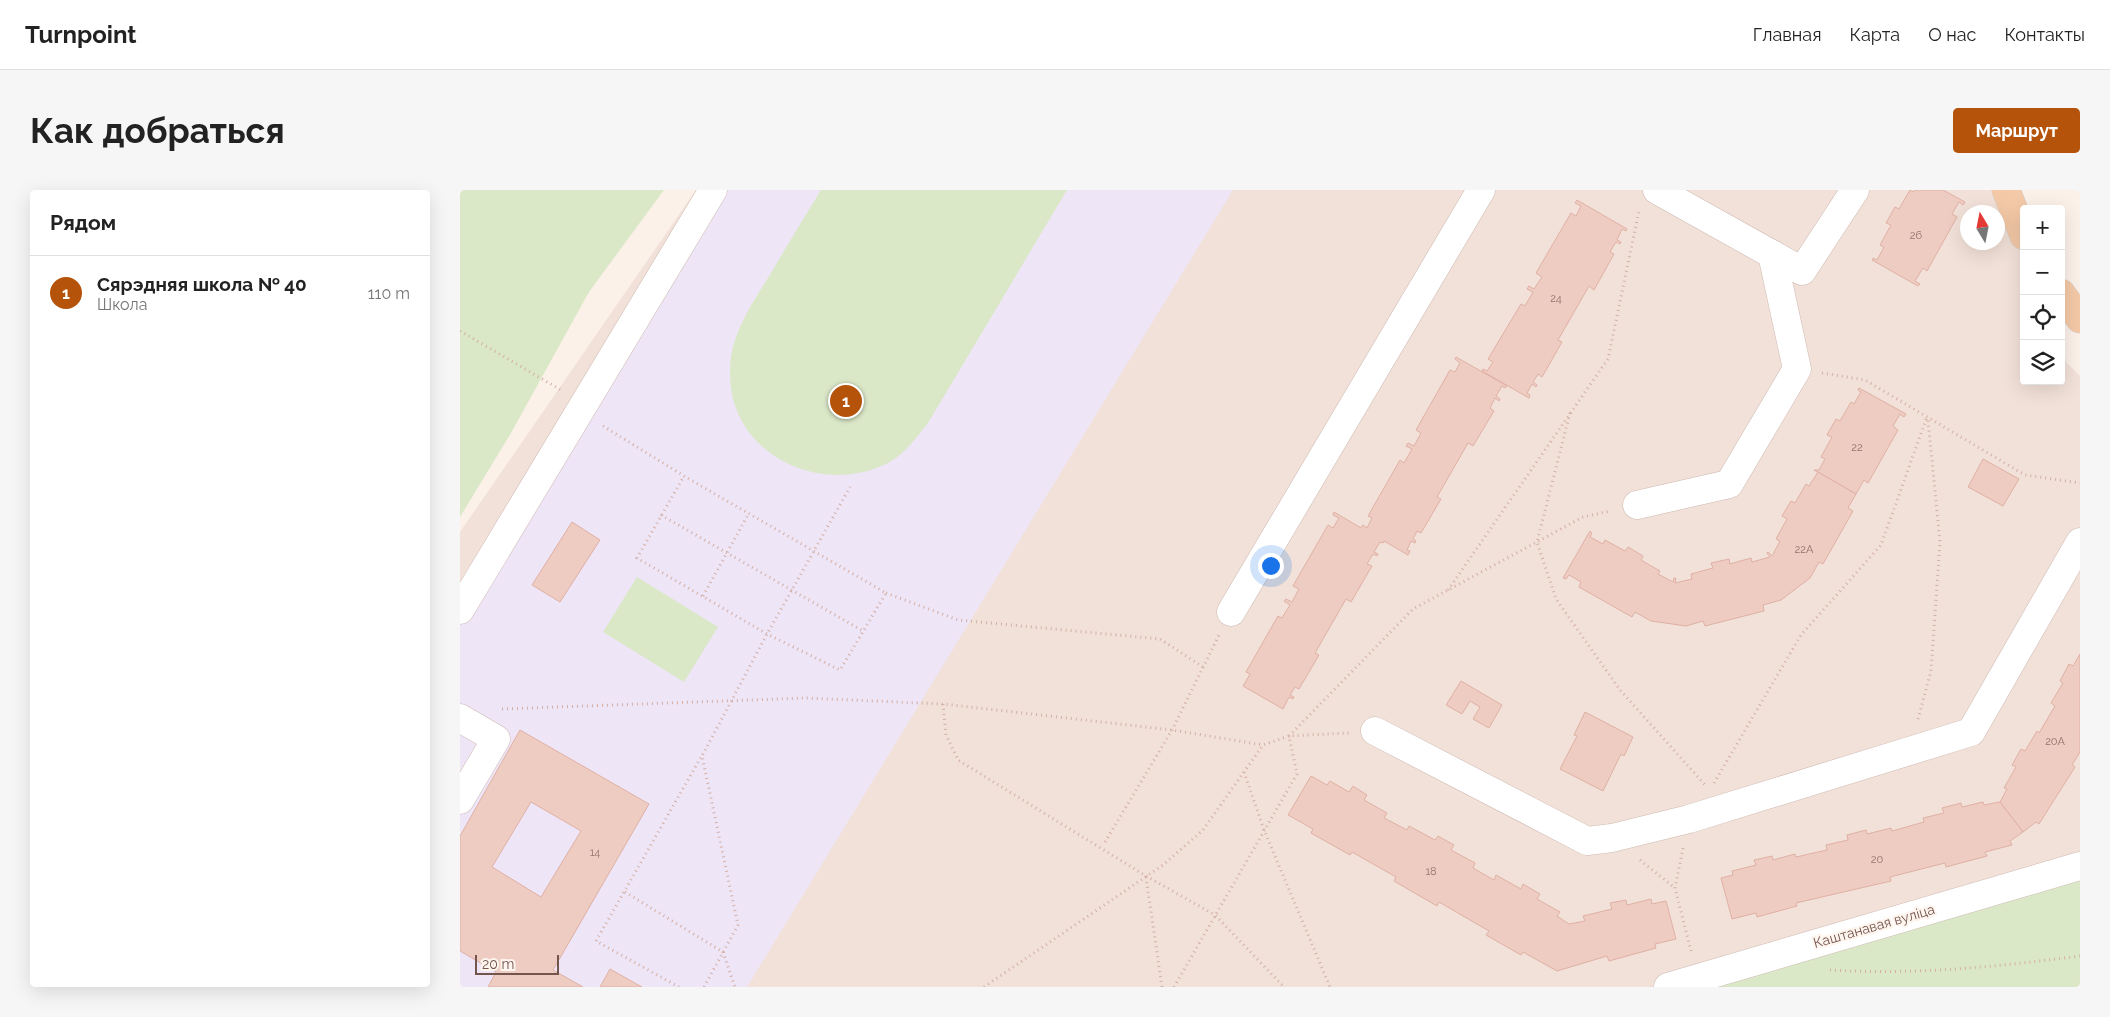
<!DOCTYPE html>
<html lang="ru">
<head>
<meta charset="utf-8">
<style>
	body { margin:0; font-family:Raleway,sans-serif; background:#f6f6f6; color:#222 }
	.controls { position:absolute; right:15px; top:15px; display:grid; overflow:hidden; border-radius:5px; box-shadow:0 5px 20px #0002 }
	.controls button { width:45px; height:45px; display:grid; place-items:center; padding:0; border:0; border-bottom:1px solid #e0e0e0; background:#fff; color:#222; font:25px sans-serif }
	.compass { position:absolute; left:1500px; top:15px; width:45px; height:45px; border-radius:50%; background:#fff; box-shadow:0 5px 20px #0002; rotate:350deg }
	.scale { position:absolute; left:15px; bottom:12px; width:84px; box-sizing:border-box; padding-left:5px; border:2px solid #74554e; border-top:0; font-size:14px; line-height:18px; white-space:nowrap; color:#74554e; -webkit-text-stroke:4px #fef5ef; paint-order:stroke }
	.you { position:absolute; left:810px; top:375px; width:18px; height:18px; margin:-12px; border:4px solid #fff; border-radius:50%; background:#1a73e8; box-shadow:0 0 0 8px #1a73e833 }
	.badge { display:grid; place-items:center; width:32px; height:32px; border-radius:50%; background:#b45309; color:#fff; font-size:16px; font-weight:700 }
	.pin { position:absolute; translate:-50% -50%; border:2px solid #fff; box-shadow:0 1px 5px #0006 }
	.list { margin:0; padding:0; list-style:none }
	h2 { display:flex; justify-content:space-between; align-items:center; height:65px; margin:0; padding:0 20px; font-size:21px }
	h2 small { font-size:16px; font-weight:400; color:#767676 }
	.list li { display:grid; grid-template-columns:32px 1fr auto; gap:15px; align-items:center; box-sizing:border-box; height:75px; padding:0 20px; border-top:1px solid #e0e0e0 }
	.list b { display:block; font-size:19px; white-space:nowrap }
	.list p { margin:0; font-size:16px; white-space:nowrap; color:#767676 }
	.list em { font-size:16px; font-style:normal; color:#767676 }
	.icon { flex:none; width:28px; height:28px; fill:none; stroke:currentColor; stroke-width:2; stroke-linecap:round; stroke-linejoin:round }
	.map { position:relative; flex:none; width:1620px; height:797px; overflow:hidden; border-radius:5px }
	header { display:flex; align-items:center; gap:30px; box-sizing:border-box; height:70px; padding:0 25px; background:#fff; border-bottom:1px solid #e0e0e0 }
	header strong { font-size:24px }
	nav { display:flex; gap:28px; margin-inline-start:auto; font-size:18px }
	.intro { display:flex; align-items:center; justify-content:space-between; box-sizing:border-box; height:120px; padding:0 30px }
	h1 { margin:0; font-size:35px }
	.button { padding:12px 22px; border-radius:5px; background:#b45309; color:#fff; font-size:18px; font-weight:700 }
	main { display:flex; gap:30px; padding:0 30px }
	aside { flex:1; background:#fff; border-radius:5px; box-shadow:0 5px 20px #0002 }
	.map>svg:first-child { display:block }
</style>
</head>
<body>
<header>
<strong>Turnpoint</strong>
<nav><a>Главная</a><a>Карта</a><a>О нас</a><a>Контакты</a></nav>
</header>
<div class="intro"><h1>Как добраться</h1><a class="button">Маршрут</a></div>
<main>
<aside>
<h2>Рядом<small></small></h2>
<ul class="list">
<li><span class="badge">1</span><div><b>Сярэдняя школа № 40</b><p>Школа</p></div><em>110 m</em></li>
</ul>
</aside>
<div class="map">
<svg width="1620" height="797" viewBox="0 0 1620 797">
	<rect width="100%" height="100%" fill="#fbf1e9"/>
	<path fill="#f2e1d8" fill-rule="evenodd" d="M236 0H1538L1564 64V191H1601V157L1607 173 1620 186V797H0V342ZM1508 22H1538V52H1508Z"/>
	<path fill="#eee5f7" d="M257 0H773L287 797H0V422Z"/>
	<g fill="#dbe8c8">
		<path d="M0 0H204L129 102 51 243 0 327Z"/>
		<path d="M361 0H607L468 233C456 248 445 264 428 273 359 308 268 263 270 181 270 142 295 110 314 78 329 52 345 26 361 0Z"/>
		<path d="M177 387 258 437 224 492 143 442Z"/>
		<path d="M1620 683V797H1237Z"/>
	</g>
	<g fill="#eeccc2" stroke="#e0b0a4" fill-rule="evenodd">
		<path d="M1450 0 1453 2 1455 0H1483L1505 12 1503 15 1499 12 1492 24 1497 27 1467 81 1463 78 1455 91 1460 94 1458 96 1412 70 1413 68 1417 70 1424 57 1420 55 1431 35 1426 33 1435 17 1439 19Z"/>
		<path d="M1117 10 1167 39 1166 41 1162 39 1157 50 1161 52 1160 54 1156 52 1150 62 1154 64 1134 100 1129 96 1098 150 1102 152 1082 187 1078 184 1073 192 1077 195 1076 197 1072 194 1067 203 1070 205 1069 208 1022 181 1023 179 1027 181 1033 172 1028 169 1061 114 1065 116 1073 102 1067 99 1069 96 1074 99 1082 87 1076 83 1111 23 1116 26 1121 16 1115 13Z"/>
		<path d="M996 167 1047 196 1045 198 1042 196 1036 206 1040 209 1039 211 1035 208 1030 218 1034 221 1013 256 1008 253 977 307 981 309 961 343 957 341 953 349 956 351 955 353 951 351 947 360 950 361 948 365 924 351 923 353 920 352 914 362 918 364 917 366 913 364 907 374 912 376 891 412 886 409 855 463 859 465 839 499 835 497 830 505 834 507 833 509 829 507 823 519 783 496 790 484 786 482 818 426 822 428 830 415 824 411 826 409 832 412 839 399 833 396 868 335 873 338 879 328 873 325 874 322 901 338 903 335 907 338 912 328 908 326 940 270 944 273 952 259 946 256 948 253 954 256 961 243 956 240 990 180 995 182 1000 173 995 169Z"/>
		<path d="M1399 198 1446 224 1444 227 1440 224 1433 236 1438 240 1408 293 1404 290 1396 304 1354 280H1359L1365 269 1361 267 1372 247 1367 245 1376 229 1380 231 1391 212 1394 214 1401 202 1398 200Z"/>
		<path d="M1523 269 1559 289 1543 316 1508 297Z"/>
		<path d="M1358 282 1396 304 1388 318 1393 321 1363 374 1359 372 1350 388 1321 410 1303 415 1304 421 1245 436 1243 431 1226 436 1191 431 1175 422 1172 427 1119 397 1121 392 1109 385 1106 389 1103 388 1130 341 1132 343 1130 347 1143 354 1145 350 1165 361 1168 357 1183 366 1181 370 1200 381 1198 384 1213 392 1214 388H1216L1215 393 1232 389 1231 384 1253 378 1251 373 1269 369 1270 374 1291 368 1292 372 1310 367 1307 363 1308 362 1312 366 1320 351 1316 349 1327 329 1322 326 1331 311 1335 313 1346 294 1349 296Z"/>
		<path d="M112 332 140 350 100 412 72 395Z"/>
		<path d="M1620 464V562L1612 575 1615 577 1579 634 1576 632 1563 642 1540 612 1547 599 1544 598 1556 577 1552 575 1561 559 1565 561 1577 541 1579 543 1595 516 1591 513 1603 493 1600 491 1609 474 1613 476Z"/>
		<path d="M1001 491 1042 515 1029 538 1013 529 1020 517 1010 511 1002 524 986 515Z"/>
		<path d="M1125 522 1173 547 1164 566 1161 564 1143 601 1100 579 1117 546 1114 545Z"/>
		<path d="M60 540 189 614 93 780 123 797H28L36 782 0 761V646ZM71 612 121 641 81 707 32 677Z"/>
		<path d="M851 586 867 595 870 591 889 602 893 596 907 605 904 610 927 623 924 628 947 640 949 636 975 650 978 646 994 655 991 660 1015 673 1013 678 1034 690 1036 685 1061 699 1063 694 1080 704 1077 709 1100 722 1097 726 1109 734 1125 731 1123 726 1152 719 1150 713 1166 710 1167 715 1191 709 1192 714 1206 711 1216 749 1195 754 1196 758 1149 771 1147 766 1097 781 1063 762 1061 765 1026 745 1029 741 979 712 977 716 934 691 936 687 892 662 890 665 851 643 853 639 828 625Z"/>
		<path d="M1523 612 1524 615 1540 612 1563 642 1550 651 1552 655 1525 662 1527 666 1486 677 1485 673 1430 687 1431 691 1336 713 1337 716 1297 727 1296 723 1272 729 1261 688 1273 685 1272 681 1296 675 1294 670 1312 666 1313 670 1335 664 1336 667 1367 660 1366 655 1388 650 1387 645 1406 640 1407 644 1431 638 1432 641 1464 632 1463 628 1484 623 1482 618 1501 613 1502 617Z"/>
		<path d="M150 779 182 797H140Z"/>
	</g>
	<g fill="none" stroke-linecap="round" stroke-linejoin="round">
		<g stroke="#ceb9b2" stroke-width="29">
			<g id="minor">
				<path d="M1197 0 1342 81 1395 0"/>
				<path d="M1177 315 1269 294 1337 179 1312 64"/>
				<path d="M0 420 253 0"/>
				<path d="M771 422 1021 0"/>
				<path d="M0 528 36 549 0 610"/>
				<path d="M915 541 1127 651 1152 648 1229 629 1511 542 1620 352"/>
				<path d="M1208 797 1620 676"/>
			</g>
		</g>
		<g stroke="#d8cfcd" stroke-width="29">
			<g id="major">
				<path d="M1546 0 1564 46"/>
				<path d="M1601 103 1620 129"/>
			</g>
		</g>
		<g stroke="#d3afa5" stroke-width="3" stroke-dasharray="1 4" stroke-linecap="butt">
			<path d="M0 141 101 200"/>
			<path d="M1362 183 1405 190 1565 285 1620 293"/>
			<path d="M1110 223 1077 352 1096 409 1160 500 1246 596"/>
			<path d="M143 236 224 286 426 403 380 480 307 444 177 368 224 286"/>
			<path d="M201 325 403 441"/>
			<path d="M988 400 1148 169 1179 21"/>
			<path d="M426 403 498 430 700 449 743 477"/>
			<path d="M243 406 289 323"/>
			<path d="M483 514 486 545 498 570 686 686 755 725 824 797"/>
			<path d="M42 519 346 508 483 514 712 540 803 555"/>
			<path d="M1458 529 1471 481 1480 352 1468 230"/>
			<path d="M829 546 953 419 1123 327 1150 321"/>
			<path d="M784 582 804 640 870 797"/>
			<path d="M1254 593 1341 445 1421 355 1467 227"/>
			<path d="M645 652 712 540 759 445"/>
			<path d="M1223 658 1215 698 1231 761"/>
			<path d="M1180 670 1215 698"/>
			<path d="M686 687 702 797"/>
			<path d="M165 702 263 762 275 797"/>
			<path d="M1370 780C1456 785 1534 777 1620 766"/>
			<path d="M219 797 136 751 241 567"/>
			<path d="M244 797 278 735 242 566 307 444 390 297"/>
			<path d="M524 797 703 675 743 640 803 555 829 546 889 543"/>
			<path d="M714 797 837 584 829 546"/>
		</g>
		<use href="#minor" stroke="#fff" stroke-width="28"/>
		<use href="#major" stroke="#f4c9a7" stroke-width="28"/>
	</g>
	<g text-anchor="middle" stroke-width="4.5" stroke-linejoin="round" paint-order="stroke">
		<g font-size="11" fill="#92736b">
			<text x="1456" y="49">26</text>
			<text x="1096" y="112">24</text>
			<text x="1397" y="261">22</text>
			<text x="1344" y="363">22А</text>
			<text x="1595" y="555">20А</text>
			<text x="135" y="666">14</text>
			<text x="1417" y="673">20</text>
			<text x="971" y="685">18</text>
		</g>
		<g font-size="14" fill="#74554e" stroke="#fef5ef">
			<text transform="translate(1414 736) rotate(-16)" y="5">Каштанавая вуліца</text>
		</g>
	</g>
</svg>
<div class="controls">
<button>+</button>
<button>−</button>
<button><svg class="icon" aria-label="locate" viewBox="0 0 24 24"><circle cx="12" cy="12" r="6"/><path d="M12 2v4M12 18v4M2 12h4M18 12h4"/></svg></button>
<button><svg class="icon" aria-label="layers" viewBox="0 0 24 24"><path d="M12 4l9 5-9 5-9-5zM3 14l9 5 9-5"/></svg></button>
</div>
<svg class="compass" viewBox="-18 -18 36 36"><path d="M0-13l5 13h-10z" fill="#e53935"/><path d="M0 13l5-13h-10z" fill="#767676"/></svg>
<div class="scale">20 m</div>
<div class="you"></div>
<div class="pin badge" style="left:386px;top:211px">1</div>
</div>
</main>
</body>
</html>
